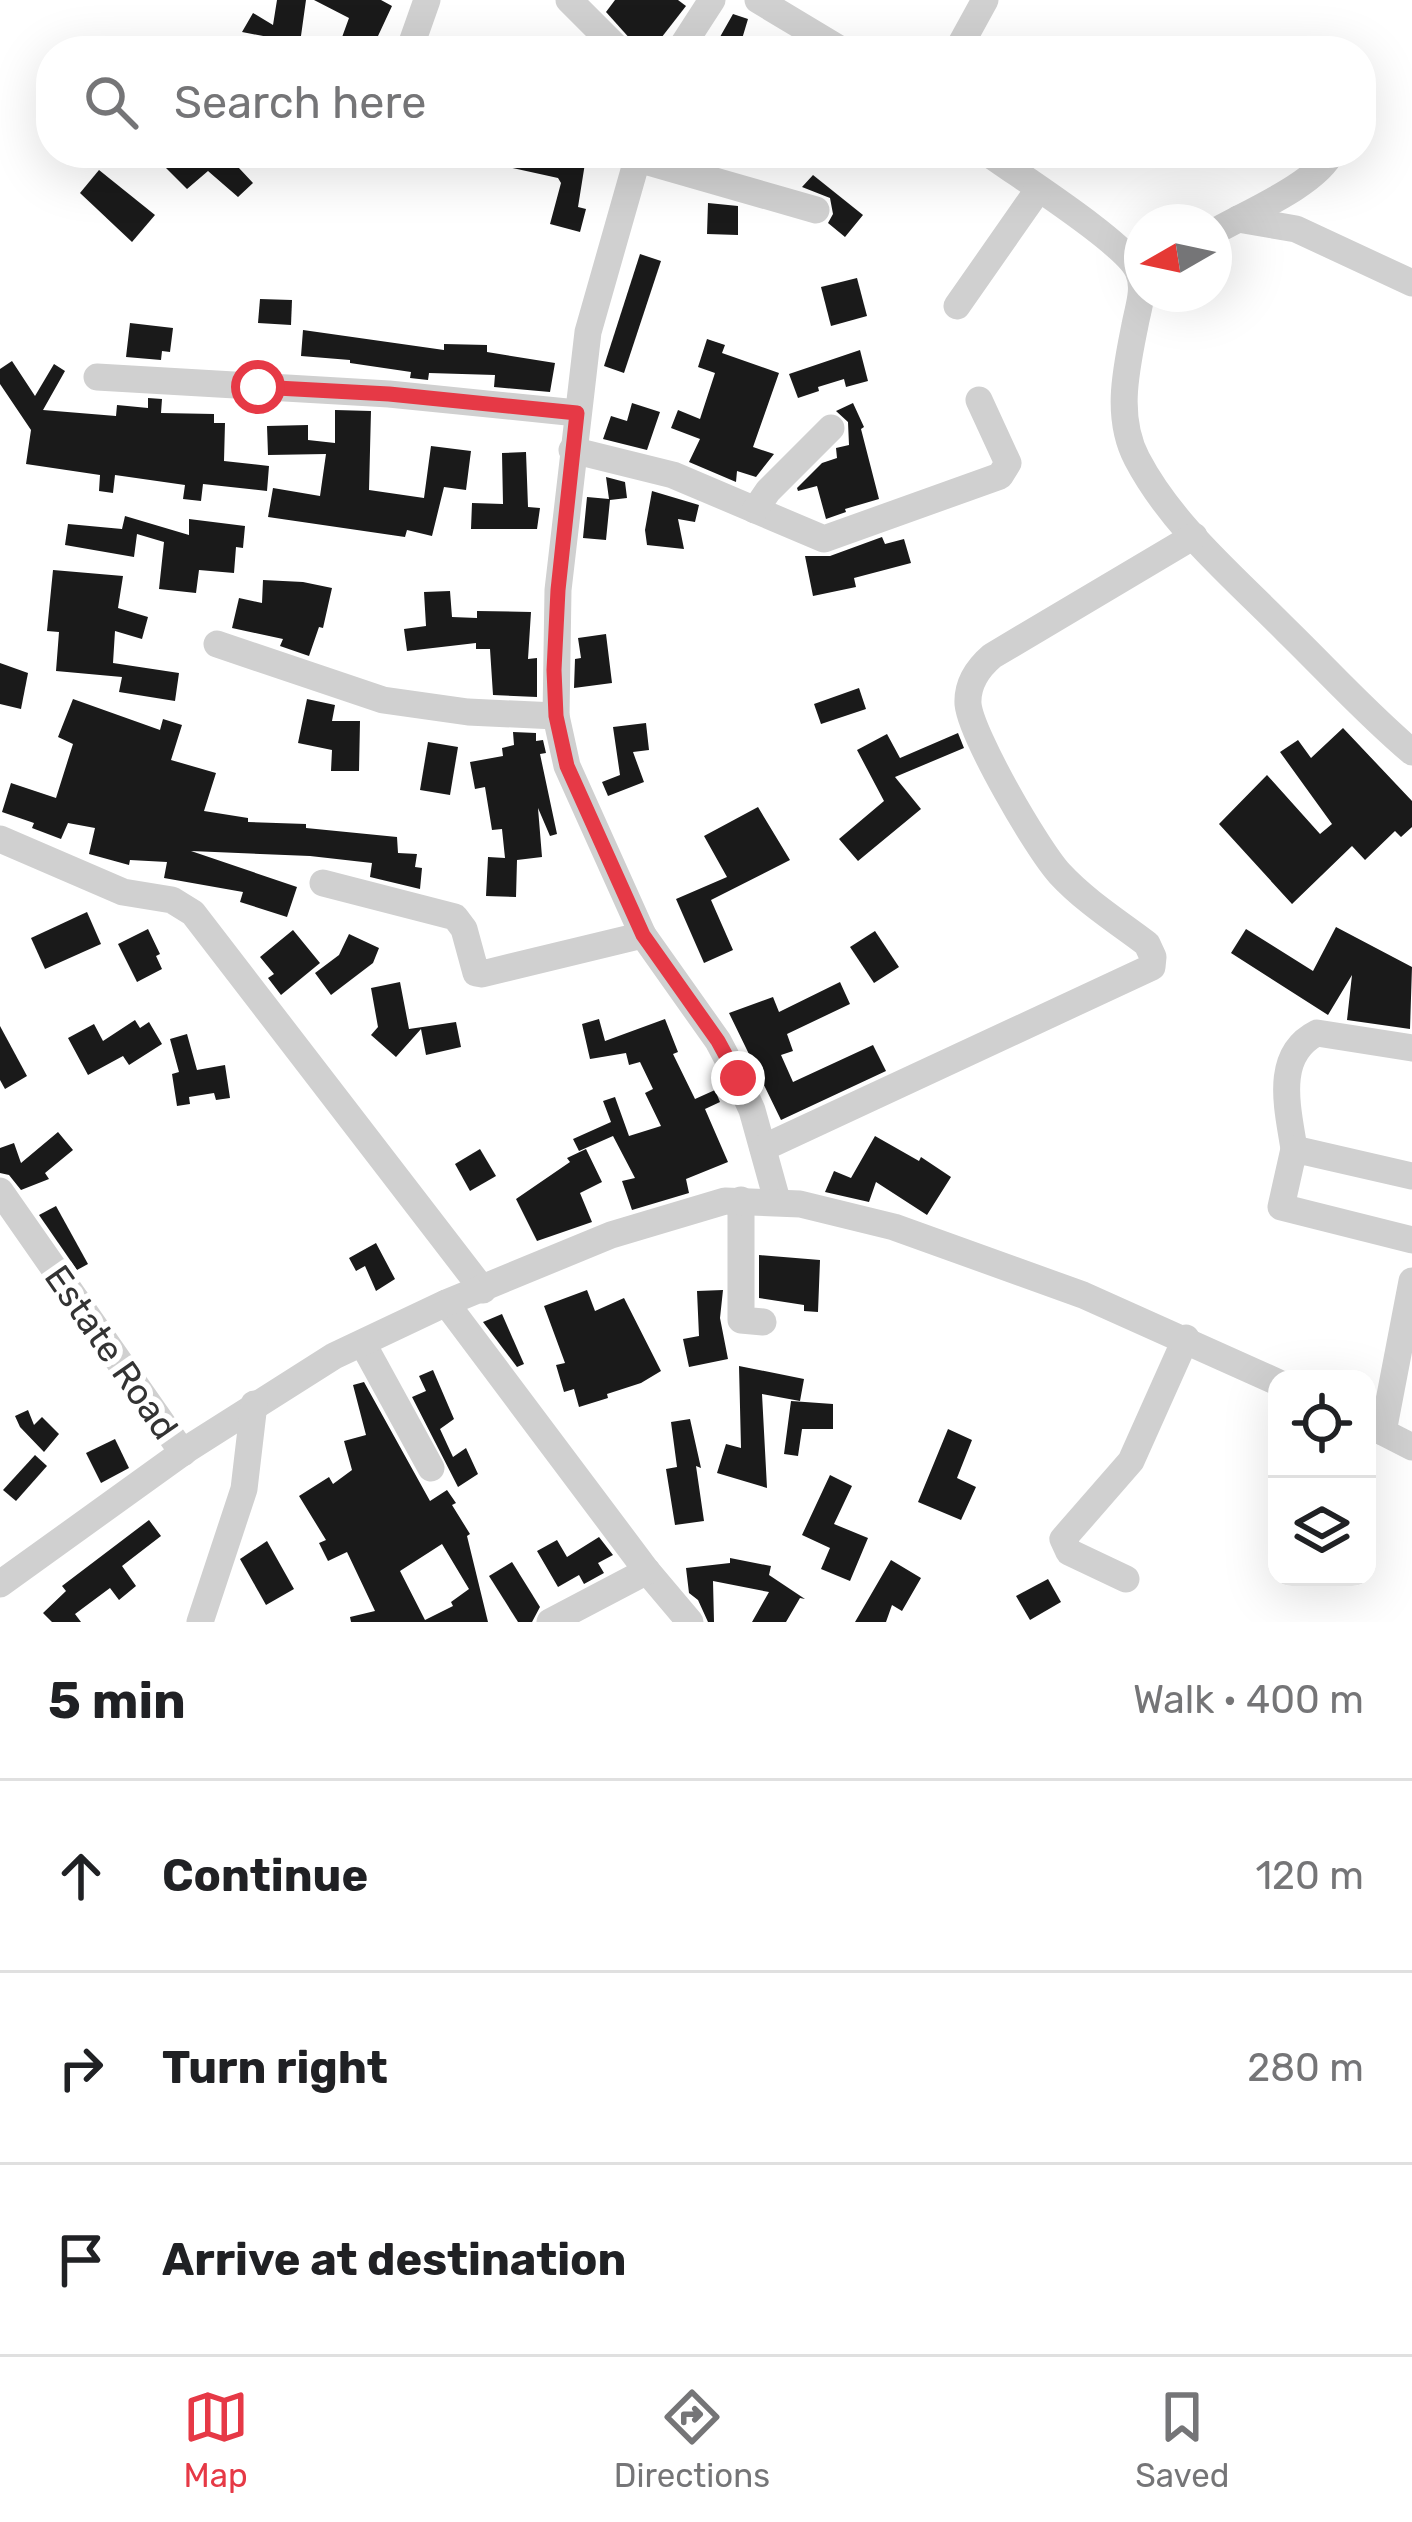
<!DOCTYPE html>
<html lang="en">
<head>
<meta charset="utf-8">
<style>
	body { margin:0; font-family:Rubik,sans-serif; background:#f2f2f2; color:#202124 }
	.controls { position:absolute; right:36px; bottom:36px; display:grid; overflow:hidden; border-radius:24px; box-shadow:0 12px 48px #0002 }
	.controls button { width:108px; height:108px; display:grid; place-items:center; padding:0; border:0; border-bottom:3px solid #e0e0e0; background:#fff; color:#202124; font:60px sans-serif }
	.compass { position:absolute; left:1124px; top:204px; width:108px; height:108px; border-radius:50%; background:#fff; box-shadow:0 12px 48px #0002; rotate:261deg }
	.stop { position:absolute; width:36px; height:36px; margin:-27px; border:9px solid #e63946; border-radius:50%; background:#fff }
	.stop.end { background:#e63946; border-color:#fff; box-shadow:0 3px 12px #0008 }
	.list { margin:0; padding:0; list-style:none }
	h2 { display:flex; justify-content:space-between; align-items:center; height:156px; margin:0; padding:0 48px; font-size:51px }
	h2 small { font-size:39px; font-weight:400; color:#757577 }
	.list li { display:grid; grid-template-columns:78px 1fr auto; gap:36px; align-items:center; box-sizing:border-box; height:192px; padding:0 48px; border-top:3px solid #e0e0e0 }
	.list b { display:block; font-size:45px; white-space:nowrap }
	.list em { font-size:39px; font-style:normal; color:#757577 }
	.icon { flex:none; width:66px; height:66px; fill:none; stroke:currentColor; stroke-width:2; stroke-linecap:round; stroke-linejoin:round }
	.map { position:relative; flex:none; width:1412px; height:1622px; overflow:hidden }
	.search { position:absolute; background:#fff; box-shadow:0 12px 48px #0002; left:36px; right:36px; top:36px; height:132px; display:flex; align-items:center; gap:30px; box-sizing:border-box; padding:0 42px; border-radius:48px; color:#757577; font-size:45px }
	.sheet { height:732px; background:#fff }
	nav { display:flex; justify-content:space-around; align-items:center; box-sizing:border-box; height:168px; border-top:3px solid #e0e0e0; background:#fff; font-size:33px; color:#757577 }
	nav a { display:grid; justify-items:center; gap:6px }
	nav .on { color:#e63946 }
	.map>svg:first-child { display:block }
</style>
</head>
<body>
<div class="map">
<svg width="1412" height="1622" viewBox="0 0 1412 1622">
	<rect width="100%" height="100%" fill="#fff"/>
	<g fill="#1a1a1a" fill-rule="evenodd">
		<path d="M277 0H306L300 43 242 32 253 13 273 25Z"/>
		<path d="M314 0H381L392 6 371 51H337L349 18Z"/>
		<path d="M615 0H678L686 6 651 51H641L606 12Z"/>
		<path d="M733 14 748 19 742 39 759 51H712Z"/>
		<path d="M151 153H225L253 183 238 197 208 171 187 189Z"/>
		<path d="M294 153H375L371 168 333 158 330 168Z"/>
		<path d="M507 153 586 157 578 207 586 209 580 232 550 224 561 183 558 178 504 166Z"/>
		<path d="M99 170 155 215 132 242 80 193Z"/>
		<path d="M813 175 863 215 845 237 828 223 833 214 830 198 802 187Z"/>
		<path d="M708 203 738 206V235L707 234Z"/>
		<path d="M640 254 661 261 624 373 604 366Z"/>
		<path d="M857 278 867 316 831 326 821 287Z"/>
		<path d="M260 299 292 300 291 325 258 323Z"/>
		<path d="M130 323 173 328 170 352 162 351 161 360 126 357Z"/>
		<path d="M303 330 444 350V344L487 345V352L555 363 550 392 494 387 495 375 429 373 428 380 410 378 411 372 350 363V360L301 356Z"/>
		<path d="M707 339 725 345 722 353 779 373 753 447 774 454 756 477 737 471 736 482 689 462 700 439 671 428 678 410 700 419 715 373 698 367Z"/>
		<path d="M860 350 868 381 846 387 844 379 818 387 819 391 798 398 789 374Z"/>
		<path d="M12 361 35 396 54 364 65 371 43 410 116 416 117 405 148 408V398L162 399 161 413 214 414V423H225L224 461 269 466 267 491 203 484 201 501 183 499 185 485 115 475 113 493 99 491 100 475 26 464 31 430 0 384V369Z"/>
		<path d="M632 403 660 412 647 450 603 439 611 416 627 421Z"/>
		<path d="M853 403 864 427 861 429 879 499 845 509 846 512 826 519 817 486 798 491 797 488 822 463 837 458 836 448 849 445 848 422 836 411Z"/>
		<path d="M335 410 371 411 369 490 424 498 431 446 471 451 466 490 444 487 432 536 407 530 405 537 268 517 273 488 320 496 326 454 268 455 267 426 308 425V440L335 443Z"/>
		<path d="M526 452 528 507 540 508 537 529H471L472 503 503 504 502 453Z"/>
		<path d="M606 477 625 482 627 498 610 500 606 540 583 538 587 497 609 499Z"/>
		<path d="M652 491 699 505 695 522 678 519 684 549 647 545 645 530Z"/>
		<path d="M125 516 189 535V519L245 526 243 548 236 547 234 573 199 570 196 593 159 589 164 542 137 534 134 557 65 545 68 524 122 529Z"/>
		<path d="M882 537 885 544 904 539 911 563 854 578 856 587 813 596 805 556H830Z"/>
		<path d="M53 570 123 576 118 608 148 617 142 639 115 631 113 663 179 673 175 701 119 692 122 677 56 671 59 632 47 631Z"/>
		<path d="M263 580 303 582 332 588 323 628 319 627 309 656 280 646 283 639 232 628 239 598 262 603Z"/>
		<path d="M450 591 452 617 477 618V611L531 612 528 659 537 658V697L493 695 490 649H476V643L407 651 404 629 426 626 424 592Z"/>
		<path d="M606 634 612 683 574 688 575 659 581 658 578 638Z"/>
		<path d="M0 663 28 673 21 709 0 704Z"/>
		<path d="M859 688 866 709 821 724 814 704Z"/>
		<path d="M73 699 160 730 163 719 182 725 171 760 216 773 204 811 248 818V822L306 824V828L397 837 398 853 417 854 415 867 422 868 420 889 370 877 372 863 310 856 191 851 297 887 287 917 240 902 243 892 164 878 167 862 130 860 129 865 89 854 95 828 68 823 61 839 32 828 34 823 2 812 11 783 56 798 73 744 58 737Z"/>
		<path d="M307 699 335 705 332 721H360L359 771H331L332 750 298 743Z"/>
		<path d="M646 723 649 750 633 752 644 782 608 796 602 782 620 775 613 727Z"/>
		<path d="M1343 728 1412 801V827L1401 837 1395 831 1365 860 1352 846 1292 904 1219 824 1267 775 1320 834 1332 824 1280 752 1298 740 1311 758Z"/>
		<path d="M513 732 536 733V741L543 740 546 753 540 754 557 834 550 836 538 808 542 857 517 860 516 897 486 896 488 857 505 858 502 829 492 830 485 787 475 789 470 762 503 756 502 748 514 745Z"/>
		<path d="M958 733 964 748 895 777 921 809 858 861 839 839 884 801 857 750 887 734 900 758Z"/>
		<path d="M428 742 458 747 450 795 420 790Z"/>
		<path d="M758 807 790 860 711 900 733 950 704 963 676 899 727 877 704 836Z"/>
		<path d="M87 912 101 944 45 969 31 938Z"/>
		<path d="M1336 927 1412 967 1410 1029 1347 1020 1352 975 1328 1015 1231 953 1246 929 1313 971Z"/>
		<path d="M148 929 160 954 156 956 162 969 137 982 118 944Z"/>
		<path d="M293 930 320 963 281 995 268 978 274 974 260 957Z"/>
		<path d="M875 931 899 967 874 983 850 947Z"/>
		<path d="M349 934 379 948 373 963 331 995 315 973 339 955Z"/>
		<path d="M400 982 409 1029 456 1022 461 1047 426 1055 421 1029 396 1057 371 1035 378 1027 371 988Z"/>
		<path d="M840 982 850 1004 787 1034 793 1051 781 1055 793 1082 873 1045 886 1071 781 1120 729 1013 773 997 779 1012Z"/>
		<path d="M599 1019 605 1041 665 1019 678 1052 673 1054 695 1099 715 1090 720 1102 705 1109 728 1162 686 1179 689 1193 632 1210 622 1181 635 1178 613 1136 579 1151 573 1139 611 1122 603 1101 615 1097 629 1136 661 1126 645 1093 653 1089 640 1062 629 1065 626 1053 590 1059 582 1024Z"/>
		<path d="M135 1020 140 1028 149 1022 162 1044 129 1065 123 1056 88 1075 68 1038 94 1024 103 1041Z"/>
		<path d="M0 1026 27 1076 5 1089 0 1080Z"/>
		<path d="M187 1034 197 1070 225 1065 230 1098 216 1100 214 1093 189 1097 190 1104 177 1106 172 1074 179 1072 170 1039Z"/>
		<path d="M58 1132 73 1150 45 1173 49 1179 21 1190 9 1175 0 1173V1148L14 1143 21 1163Z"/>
		<path d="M875 1136 919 1161 921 1157 951 1177 927 1215 876 1182 869 1202 825 1192 834 1171 851 1178Z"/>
		<path d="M480 1149 496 1176 470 1191 455 1164Z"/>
		<path d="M586 1149 602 1182 580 1193 592 1222 537 1241 516 1199 570 1162 567 1158Z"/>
		<path d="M56 1206 88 1264 77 1270 39 1215Z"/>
		<path d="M376 1243 395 1279 376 1291 365 1266 356 1271 349 1258Z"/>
		<path d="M759 1255 820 1260 818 1312 804 1311V1305L759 1298Z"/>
		<path d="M587 1290 595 1311 624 1298 661 1371 641 1383 607 1394 608 1398 579 1407 574 1389 564 1392 556 1365 565 1363 544 1306Z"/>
		<path d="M723 1290 720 1318 728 1359 689 1367 683 1339 699 1336 697 1291Z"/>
		<path d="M502 1314 524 1364 517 1367 483 1322Z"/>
		<path d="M739 1366 804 1379 800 1401 762 1394 767 1488 717 1473 726 1444 741 1448Z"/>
		<path d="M433 1370 454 1419 440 1429 453 1457 466 1448 478 1474 458 1487 412 1397 426 1391 419 1376Z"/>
		<path d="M364 1382 430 1501 447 1490 456 1503 452 1505 470 1534 467 1536 488 1622H351L350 1617 375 1611 347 1552 328 1561 319 1543 326 1540 299 1496 329 1477 333 1484 352 1470 344 1441 366 1435 353 1385ZM442 1544 469 1589 451 1602 453 1606 425 1620 400 1571Z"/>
		<path d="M791 1401 833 1404V1429H802L798 1456 784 1454Z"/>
		<path d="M28 1410 34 1425 42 1417 59 1434 44 1452 20 1427 15 1416Z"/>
		<path d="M690 1419 701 1468 696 1466 704 1521 675 1525 666 1469 677 1467 671 1422Z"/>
		<path d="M948 1429 972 1440 957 1478 976 1487 961 1520 918 1502Z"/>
		<path d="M115 1439 129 1468 101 1483 86 1453Z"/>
		<path d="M35 1455 47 1466 16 1501 3 1490Z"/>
		<path d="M830 1475 852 1486 834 1524 868 1538 850 1581 821 1569 830 1548 802 1535Z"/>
		<path d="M149 1520 161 1536 122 1566 136 1586 119 1600 110 1588 75 1614 81 1622H52L43 1613 66 1591 62 1586Z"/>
		<path d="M599 1537 613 1555 598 1563 604 1573 584 1584 579 1575 558 1587 537 1551 557 1540 567 1557Z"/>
		<path d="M267 1541 294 1589 266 1605 240 1559Z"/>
		<path d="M730 1558 771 1566 769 1575 805 1599 800 1598 786 1622H752L769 1592 713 1581 714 1622H708L698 1600 689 1593 686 1568 730 1563Z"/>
		<path d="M891 1560 921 1578 902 1611 892 1605 886 1622H855Z"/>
		<path d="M512 1562 540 1607 532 1622H518L489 1576Z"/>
		<path d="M1048 1579 1061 1602 1030 1620 1016 1596Z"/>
	</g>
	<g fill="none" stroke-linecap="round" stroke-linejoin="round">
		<g stroke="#d0d0d0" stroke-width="27">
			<path d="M569 0 620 51"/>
			<path d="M758 0 843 51"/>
			<path d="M409 51 427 0"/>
			<path d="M679 51 712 0"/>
			<path d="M957 51 985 0"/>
			<path d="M639 153 588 332 558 590 556 716 567 766 643 935 718 1041 738 1079 752 1110 777 1200"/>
			<path d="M988 153C1018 175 1127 244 1138 271 1146 288 1138 308 1135 325 1126 370 1115 417 1137 459 1172 526 1235 578 1287 631 1328 671 1368 715 1412 752"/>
			<path d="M638 159 816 210"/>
			<path d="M1238 219 1296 229 1412 283"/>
			<path d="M1214 232C1245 214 1317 184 1331 153"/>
			<path d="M957 306 1038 190"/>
			<path d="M97 377 389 394 577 413"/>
			<path d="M572 450 673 475 824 539 1000 476 1008 463 979 400"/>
			<path d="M755 510 768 491 831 428"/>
			<path d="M217 644 383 700 468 712 556 716"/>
			<path d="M0 839 123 892 172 900 193 913 483 1290"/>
			<path d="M323 883 455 917 464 929 476 973 482 974 643 935"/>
			<path d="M763 1148 1152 967 1153 957 1147 944C1118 922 1085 901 1060 874 1037 849 971 735 968 704 967 684 978 668 992 656L1194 536"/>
			<path d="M1294 1149C1288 1109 1273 1055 1317 1033L1412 1048"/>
			<path d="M1412 1176 1294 1149 1281 1207 1412 1240"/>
			<path d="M0 1191 183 1453"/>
			<path d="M741 1200V1320L763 1322"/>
			<path d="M446 1303 647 1571 690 1622"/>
			<path d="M363 1344 431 1468"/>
			<path d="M1371 1426 1412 1447"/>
			<path d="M1383 1432 1412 1281"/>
			<path d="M1126 1579 1069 1552 1063 1539 1131 1461 1186 1338"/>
			<path d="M0 1584 189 1448 334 1356 446 1303 611 1235 725 1201 800 1204 894 1227 1083 1295 1277 1382"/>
			<path d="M200 1622 244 1489 254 1404"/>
			<path d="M550 1622 647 1571"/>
		</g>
	</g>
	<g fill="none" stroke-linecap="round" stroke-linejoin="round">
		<path stroke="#e63946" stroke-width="15" d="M258 387 389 394 577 413 558 590 554 670 556 716 567 766 643 935 718 1041 738 1078"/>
	</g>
	<g text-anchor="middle" stroke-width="12" stroke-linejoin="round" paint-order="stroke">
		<g font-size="36" fill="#333" stroke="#fff">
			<text transform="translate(112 1352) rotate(55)" y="13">Estate Road</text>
		</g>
	</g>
</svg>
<div class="controls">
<button><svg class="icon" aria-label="locate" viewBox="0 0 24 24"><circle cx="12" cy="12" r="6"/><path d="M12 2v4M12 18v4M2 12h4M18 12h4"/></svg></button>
<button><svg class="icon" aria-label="layers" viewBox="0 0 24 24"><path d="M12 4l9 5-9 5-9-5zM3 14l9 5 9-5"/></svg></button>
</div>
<svg class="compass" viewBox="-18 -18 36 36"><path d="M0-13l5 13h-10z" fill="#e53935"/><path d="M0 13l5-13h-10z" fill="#757577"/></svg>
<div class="stop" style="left:258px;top:387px"></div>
<div class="stop end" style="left:738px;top:1078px"></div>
<div class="search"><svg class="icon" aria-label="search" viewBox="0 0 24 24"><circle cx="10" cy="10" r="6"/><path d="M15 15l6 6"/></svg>Search here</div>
</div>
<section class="sheet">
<h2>5 min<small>Walk · 400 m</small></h2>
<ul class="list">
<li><svg class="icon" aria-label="ahead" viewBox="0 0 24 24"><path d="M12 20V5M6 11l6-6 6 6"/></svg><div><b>Continue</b></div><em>120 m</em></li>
<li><svg class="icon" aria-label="right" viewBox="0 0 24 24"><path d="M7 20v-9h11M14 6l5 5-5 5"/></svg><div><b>Turn right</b></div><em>280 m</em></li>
<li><svg class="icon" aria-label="arrive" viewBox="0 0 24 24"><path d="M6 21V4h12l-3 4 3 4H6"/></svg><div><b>Arrive at destination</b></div></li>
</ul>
</section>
<nav>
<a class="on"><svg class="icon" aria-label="map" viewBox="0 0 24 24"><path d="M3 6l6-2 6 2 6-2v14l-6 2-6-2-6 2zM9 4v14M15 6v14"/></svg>Map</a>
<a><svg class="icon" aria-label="directions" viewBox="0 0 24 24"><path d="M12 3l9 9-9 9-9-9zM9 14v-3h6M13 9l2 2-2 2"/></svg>Directions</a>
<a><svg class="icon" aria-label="saved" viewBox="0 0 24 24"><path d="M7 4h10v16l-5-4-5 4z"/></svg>Saved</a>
</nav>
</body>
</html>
